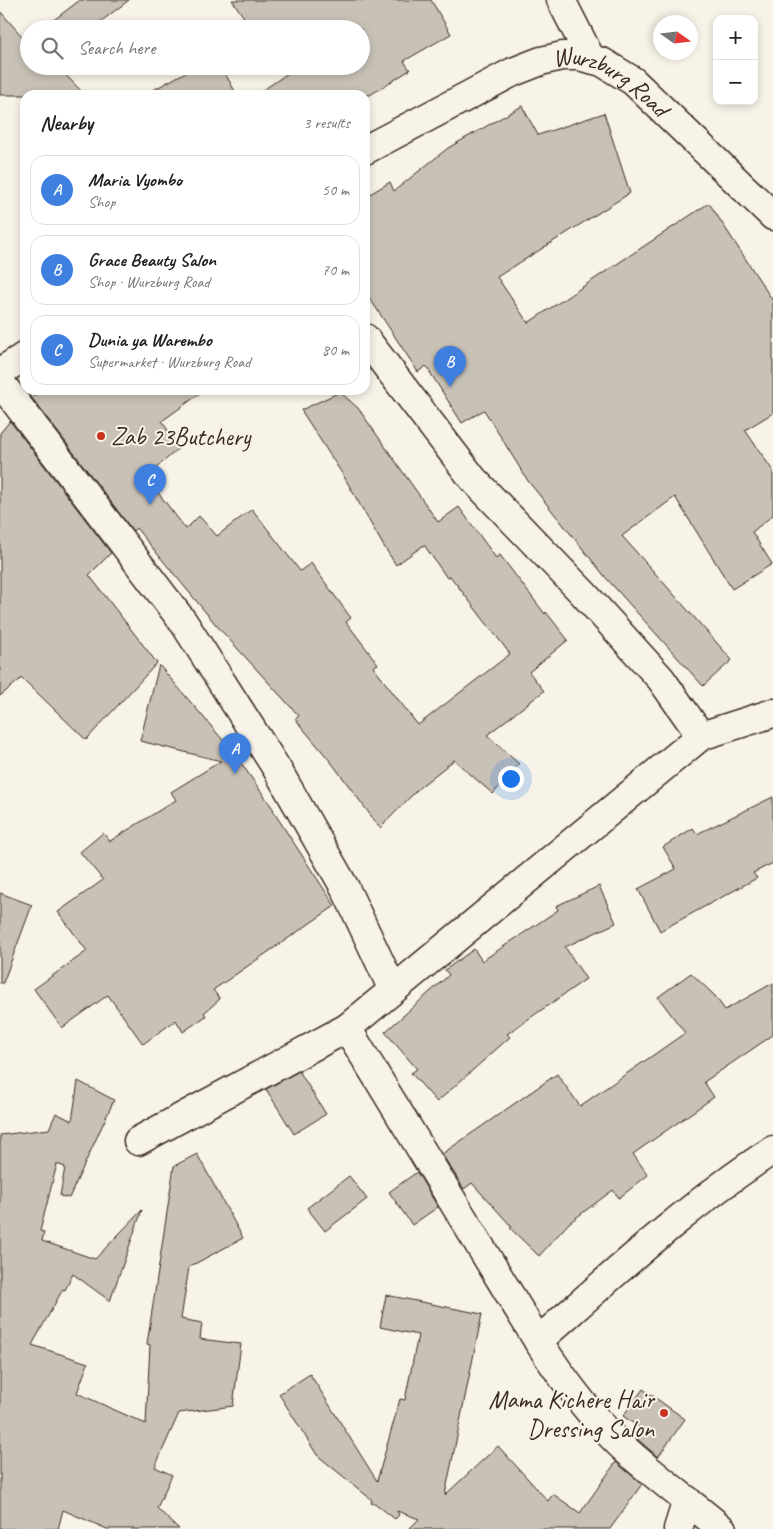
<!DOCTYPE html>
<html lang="en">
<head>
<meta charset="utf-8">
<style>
	body { margin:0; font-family:Caveat,sans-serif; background:#f6f6f6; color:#202124 }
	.controls { position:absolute; right:15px; top:15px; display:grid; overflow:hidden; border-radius:10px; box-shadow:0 2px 8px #0003 }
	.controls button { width:45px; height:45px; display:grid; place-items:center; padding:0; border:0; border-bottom:1px solid #e0e0e0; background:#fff; color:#202124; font:25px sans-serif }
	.compass { position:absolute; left:653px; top:15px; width:45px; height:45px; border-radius:50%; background:#fff; box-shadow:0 2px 8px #0003; rotate:104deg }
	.you { position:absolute; left:510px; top:778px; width:18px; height:18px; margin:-12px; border:4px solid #fff; border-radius:50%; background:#1a73e8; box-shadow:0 0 0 8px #1a73e833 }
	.badge { display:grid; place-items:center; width:32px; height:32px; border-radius:50%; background:#c8321e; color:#fff; font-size:16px; font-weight:700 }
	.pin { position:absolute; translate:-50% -41px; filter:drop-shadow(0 1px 2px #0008) }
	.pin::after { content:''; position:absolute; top:26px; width:18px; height:15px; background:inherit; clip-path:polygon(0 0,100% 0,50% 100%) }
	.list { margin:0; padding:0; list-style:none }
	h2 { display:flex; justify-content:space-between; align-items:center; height:65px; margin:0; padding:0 20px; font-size:21px }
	h2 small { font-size:16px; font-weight:400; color:#757577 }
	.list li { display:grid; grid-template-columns:32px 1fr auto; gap:15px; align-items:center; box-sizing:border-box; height:70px; margin:0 10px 10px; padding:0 10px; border:1px solid #e0e0e0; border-radius:15px }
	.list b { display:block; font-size:19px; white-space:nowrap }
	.list p { margin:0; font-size:16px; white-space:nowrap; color:#757577 }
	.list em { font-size:16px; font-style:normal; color:#757577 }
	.icon { flex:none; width:28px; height:28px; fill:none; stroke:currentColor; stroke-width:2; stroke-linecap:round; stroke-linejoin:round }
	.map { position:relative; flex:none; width:773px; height:1529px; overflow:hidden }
	.search { position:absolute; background:#fff; box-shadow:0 2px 8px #0003; left:20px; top:20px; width:350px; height:55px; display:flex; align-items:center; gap:12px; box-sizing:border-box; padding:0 18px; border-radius:28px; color:#757577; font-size:19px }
	.panel { position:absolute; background:#fff; box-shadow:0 2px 8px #0003; left:20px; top:90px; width:350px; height:305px; border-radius:15px }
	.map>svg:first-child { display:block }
</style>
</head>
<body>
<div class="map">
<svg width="773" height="1529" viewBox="0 0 773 1529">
	<rect width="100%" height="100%" fill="#f7f3e8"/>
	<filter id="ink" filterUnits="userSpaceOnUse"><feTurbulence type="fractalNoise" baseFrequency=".02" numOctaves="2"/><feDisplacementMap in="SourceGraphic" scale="10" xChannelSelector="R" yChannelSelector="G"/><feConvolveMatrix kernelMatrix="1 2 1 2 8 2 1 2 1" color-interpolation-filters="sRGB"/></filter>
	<g filter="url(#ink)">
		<g fill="#c8c1b6" stroke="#3b2a1e">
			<path d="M80 0H129L91 29H42Z"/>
			<path d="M232 0H431L451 34 404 61 410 70 370 95H256L291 71 287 66H361V29H252Z"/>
			<path d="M0 11 26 41 29 39V66H57L85 95H0Z"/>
			<path d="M197 66H221L237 95H144Z"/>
			<path d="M522 106 538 135 604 113 630 193 497 277 528 323 709 203 773 301V413L745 430 773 471V515L752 532 772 564 732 589 675 497 622 536 732 660 703 686 607 579 528 481 484 410 462 423 426 366 418 372 365 291V197L390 182 394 191 448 148Z"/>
			<path d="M38 390H205L162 421 179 448 146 477 186 529 199 516 217 536 252 509 300 571 311 563 351 618 346 622 378 664 373 667 418 725 510 654 450 576 447 578 424 545 396 565 383 545 343 475 301 410 340 392 358 408 438 522 459 507 496 558 500 555 545 614 546 612 568 640 529 672 544 691 487 735 519 764 493 794 454 760 420 787 380 828 331 762 295 719 299 716 217 626 136 528 133 531 32 398Z"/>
			<path d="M10 421 111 553 89 575 157 663 86 740 22 678 0 696V433Z"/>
			<path d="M159 665 234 753 274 810 273 811 335 906 213 990 220 999 204 1013 206 1016 183 1032 176 1020 143 1044 108 995 62 1028 34 989 87 951 58 912 103 880 80 852 103 833 110 841 176 800 171 792 221 761 140 741Z"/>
			<path d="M773 797V863L753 873 757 878 660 931 638 889 676 869 663 847 693 828 697 834Z"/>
			<path d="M599 886 616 923 565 947 586 979 507 1034 510 1037 437 1102 411 1073 417 1069 385 1032 449 975 445 970 474 949 482 961 558 910 556 906Z"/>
			<path d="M0 893 32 905 3 983H0Z"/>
			<path d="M691 973 715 996 725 1010 773 983V1035L704 1082 714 1097 633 1154 648 1175 619 1198 613 1190 569 1223 539 1256 510 1228 512 1227 472 1183 464 1189 442 1154 557 1074 580 1106 685 1033 658 997Z"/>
			<path d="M299 1071 326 1114 294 1134 266 1089Z"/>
			<path d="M78 1081 114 1100 69 1198 60 1196 65 1167 57 1164 40 1231 44 1232 42 1241 95 1259 142 1210 110 1301 73 1274 65 1290 63 1289 32 1345 88 1363 77 1393 146 1424 150 1345 147 1344 174 1166 197 1154 243 1238 189 1267 181 1319 202 1323 200 1339 241 1344 233 1406 179 1413 155 1467 172 1475 157 1508 179 1529H107L63 1510 58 1529H0V1135L49 1129 56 1113 72 1121Z"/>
			<path d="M417 1172 438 1207 412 1225 389 1192Z"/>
			<path d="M349 1176 367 1199 325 1231 307 1208Z"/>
			<path d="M386 1295 482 1314 445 1495 498 1446 548 1501 553 1494 580 1513 616 1462 642 1484 610 1529H409L419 1519 397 1511 399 1515 395 1519 377 1505 371 1503 372 1500 317 1455 279 1394 310 1374 377 1481 400 1399 405 1400 418 1335 380 1327Z"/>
			<path d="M643 1389 685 1419 658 1457 635 1437 641 1429 623 1416Z"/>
		</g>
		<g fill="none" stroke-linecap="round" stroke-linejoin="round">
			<g stroke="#3b2a1e" stroke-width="31">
				<g id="minor">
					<path d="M561 0 591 59"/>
					<path d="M365 338 473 479 584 594 661 679 701 736"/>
					<path d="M0 382 184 623 277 769 345 888 393 990"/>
					<path d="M347 1028 701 736 773 713"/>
					<path d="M138 1141 347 1028 538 1341"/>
					<path d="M678 1529 687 1500"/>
					<path d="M722 1529C691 1503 657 1478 627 1451 592 1419 564 1381 538 1341 614 1274 688 1205 773 1150"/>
				</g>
			</g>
			<g stroke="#3b2a1e" stroke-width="31">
				<g id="secondary">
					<path id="s1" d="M365 150 513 72 541 61 562 56H578L602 62 633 81 773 216"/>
					<path d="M0 372 25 356"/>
				</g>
			</g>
			<use href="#minor" stroke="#f7f3e8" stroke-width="28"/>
			<use href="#secondary" stroke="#f7f3e8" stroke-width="28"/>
		</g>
	</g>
	<g fill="#c8321e" stroke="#f7f3e8" stroke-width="2">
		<circle cx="101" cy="436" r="5"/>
		<circle cx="664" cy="1413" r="5"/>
	</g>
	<g text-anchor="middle" stroke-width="4" stroke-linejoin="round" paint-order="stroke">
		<g font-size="25" fill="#3b2a1e" stroke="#f7f3e8">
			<text dy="9" stroke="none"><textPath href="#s1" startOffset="275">Wurzburg Road</textPath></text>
		</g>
		<g font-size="25" fill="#3b2a1e" stroke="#f7f3e8" text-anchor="start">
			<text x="111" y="445">Zab 23Butchery</text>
			<text x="654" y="1408" text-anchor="end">Mama Kichere Hair<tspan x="654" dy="29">Dressing Salon</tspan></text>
		</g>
	</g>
</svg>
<div class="controls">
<button>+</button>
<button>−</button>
</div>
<svg class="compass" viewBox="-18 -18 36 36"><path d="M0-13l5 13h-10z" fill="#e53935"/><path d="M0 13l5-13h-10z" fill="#757577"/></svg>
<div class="you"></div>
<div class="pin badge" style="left:235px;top:774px;background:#3f7fe0">A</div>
<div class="pin badge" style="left:450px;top:387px;background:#3f7fe0">B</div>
<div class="pin badge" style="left:150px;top:505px;background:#3f7fe0">C</div>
<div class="search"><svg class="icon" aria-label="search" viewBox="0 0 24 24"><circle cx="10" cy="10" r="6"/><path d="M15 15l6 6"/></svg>Search here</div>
<section class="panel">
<h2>Nearby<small>3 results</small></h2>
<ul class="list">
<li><span class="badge" style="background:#3f7fe0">A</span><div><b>Maria Vyombo</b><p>Shop</p></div><em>50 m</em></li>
<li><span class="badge" style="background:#3f7fe0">B</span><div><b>Grace Beauty Salon</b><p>Shop · Wurzburg Road</p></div><em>70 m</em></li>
<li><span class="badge" style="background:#3f7fe0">C</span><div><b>Dunia ya Warembo</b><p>Supermarket · Wurzburg Road</p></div><em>80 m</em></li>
</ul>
</section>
</div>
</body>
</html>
